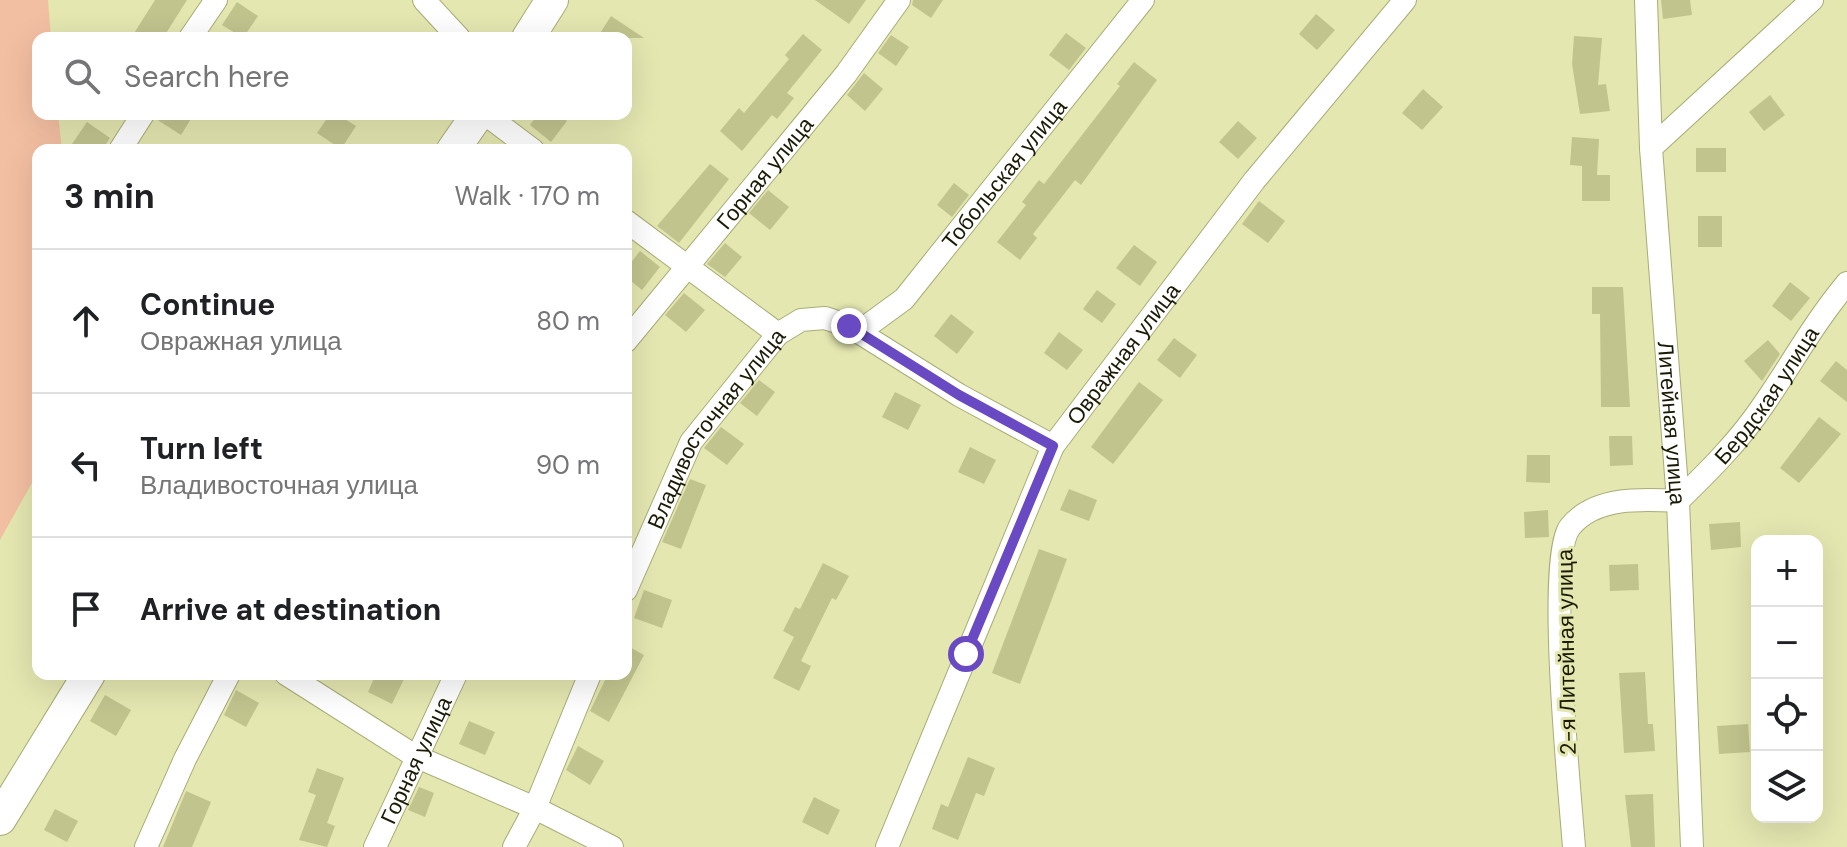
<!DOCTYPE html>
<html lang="en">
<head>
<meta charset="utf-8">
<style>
	body { margin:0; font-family:"DM Sans",sans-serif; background:#f6f6f6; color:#202124 }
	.controls { position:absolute; right:24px; bottom:24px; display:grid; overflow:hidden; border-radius:16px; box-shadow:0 8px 32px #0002 }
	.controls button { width:72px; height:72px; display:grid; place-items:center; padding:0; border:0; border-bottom:2px solid #e0e0e0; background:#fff; color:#202124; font:40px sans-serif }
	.stop { position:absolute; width:24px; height:24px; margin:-18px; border:6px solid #694ac3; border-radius:50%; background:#fff }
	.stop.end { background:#694ac3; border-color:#fff; box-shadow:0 2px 8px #0008 }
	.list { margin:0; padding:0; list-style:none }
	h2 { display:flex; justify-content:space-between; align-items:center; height:104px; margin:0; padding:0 32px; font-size:34px }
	h2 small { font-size:26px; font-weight:400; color:#757577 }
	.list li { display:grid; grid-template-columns:52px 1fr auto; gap:24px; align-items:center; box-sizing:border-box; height:144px; padding:0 32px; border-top:2px solid #e0e0e0 }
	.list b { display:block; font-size:30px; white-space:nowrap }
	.list p { margin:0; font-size:26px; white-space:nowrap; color:#757577 }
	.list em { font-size:26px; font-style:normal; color:#757577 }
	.icon { flex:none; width:44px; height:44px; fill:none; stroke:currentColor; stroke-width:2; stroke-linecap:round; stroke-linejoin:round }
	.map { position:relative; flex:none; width:1847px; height:847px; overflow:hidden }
	.search { position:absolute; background:#fff; box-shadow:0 8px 32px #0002; left:32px; top:32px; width:600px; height:88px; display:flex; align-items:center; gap:20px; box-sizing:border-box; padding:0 28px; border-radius:16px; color:#757577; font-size:30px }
	.panel { position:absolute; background:#fff; box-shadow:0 8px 32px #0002; left:32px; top:144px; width:600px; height:536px; border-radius:16px }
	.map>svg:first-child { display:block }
</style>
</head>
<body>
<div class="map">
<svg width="1847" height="847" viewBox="0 0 1847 847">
	<rect width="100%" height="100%" fill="#e4e7b0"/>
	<path fill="#f3bfa2" d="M0 0H48L51 38H38V114H58L62 150H38V472L0 540Z"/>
	<g fill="#c2c48e">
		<path d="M155 0H187L163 38H131Z"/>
		<path d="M815 0H866L849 24Z"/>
		<path d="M913 0H943L931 18 912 5Z"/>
		<path d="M1661 0H1690L1692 15 1663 19Z"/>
		<path d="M237 2 258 16 243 38 222 25Z"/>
		<path d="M1316 14 1335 30 1317 50 1299 34Z"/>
		<path d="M611 16 644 38H597Z"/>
		<path d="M1066 33 1086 48 1069 70 1049 55Z"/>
		<path d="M803 34 822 50 787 93 794 98 777 119 772 115 742 151 720 131 739 108 744 113 789 59 785 55Z"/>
		<path d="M891 35 909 47 896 66 878 53Z"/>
		<path d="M1574 36 1602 38 1598 85 1606 84 1610 111 1580 114 1572 64Z"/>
		<path d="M1134 62 1157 80 1081 185 1075 180 1033 234 1037 238 1020 260 997 242 1026 205 1022 202 1039 180 1044 184 1120 86 1117 84Z"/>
		<path d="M864 73 883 89 865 111 847 95Z"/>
		<path d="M1423 89 1443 107 1422 130 1402 113Z"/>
		<path d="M1770 95 1785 115 1764 131 1749 112Z"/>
		<path d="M157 114H194L181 135 156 119Z"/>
		<path d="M330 114H337L356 126 341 149 317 133Z"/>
		<path d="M538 114H558L567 121 551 142 530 125Z"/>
		<path d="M1238 121 1257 138 1238 159 1219 142Z"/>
		<path d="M87 122 110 138 102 150H80L72 144Z"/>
		<path d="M1572 137 1599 139 1597 175H1610V201H1582V166L1570 165Z"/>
		<rect x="1696" y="148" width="30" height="24"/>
		<path d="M710 164 729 179 679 243 657 226Z"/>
		<path d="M954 183 969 195 952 217 937 205Z"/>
		<path d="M768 190 789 207 770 230 749 213Z"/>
		<path d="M1259 201 1285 221 1268 243 1242 224Z"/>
		<rect x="1698" y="216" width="24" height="31"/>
		<path d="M725 243 742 257 725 277 707 264Z"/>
		<path d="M1134 245 1157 262 1140 286 1116 268Z"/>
		<path d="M640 251 660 267 642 290 626 277V269Z"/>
		<path d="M1790 282 1810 298 1791 321 1772 306Z"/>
		<path d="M1592 287H1623L1630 407H1601L1600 314H1592Z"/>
		<path d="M1097 290 1116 304 1102 323 1083 309Z"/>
		<path d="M684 293 705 310 686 332 665 315Z"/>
		<path d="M951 314 974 332 957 354 934 336Z"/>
		<path d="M1059 332 1083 350 1067 370 1044 353Z"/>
		<path d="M1174 338 1197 355 1180 378 1157 360Z"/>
		<path d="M1768 340 1780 354 1762 381 1744 361Z"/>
		<path d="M1836 361 1847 370V402L1820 381Z"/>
		<path d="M759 380 775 392 757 416 740 403Z"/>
		<path d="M1139 382 1163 400 1113 464 1091 447Z"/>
		<path d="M895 392 921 405 908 430 882 417Z"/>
		<path d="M1819 417 1841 434 1799 483 1780 468Z"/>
		<path d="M721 427 744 444 727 465 704 448Z"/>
		<path d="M1609 436H1632L1633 465 1610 466Z"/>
		<path d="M970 447 996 460 984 484 958 472Z"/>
		<path d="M1527 455H1550V483L1526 482Z"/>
		<path d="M690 479 706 485 681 549 662 542Z"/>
		<path d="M1069 489 1097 500 1089 521 1060 510Z"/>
		<path d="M1548 510 1549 537 1525 538 1524 512Z"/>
		<path d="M1740 522 1741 547 1711 550 1709 524Z"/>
		<path d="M1039 549 1067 559 1020 684 992 673Z"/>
		<path d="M823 563 849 576 836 600 832 598 801 661 811 666 799 691 773 678 794 637 783 631 795 607 800 609Z"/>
		<path d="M1638 564 1639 590 1610 591 1609 565Z"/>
		<path d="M644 590 672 600 662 628 634 618Z"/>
		<path d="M626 645 644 655 609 722 590 711 608 674H626Z"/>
		<path d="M1645 672 1648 724H1653L1655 751 1624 753 1619 673Z"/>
		<path d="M376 674H394L404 679 392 704 368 692Z"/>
		<path d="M236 690 259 703 246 727 224 715Z"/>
		<path d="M105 695 131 710 116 736 90 721Z"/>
		<path d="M469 721 495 732 485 755 459 744Z"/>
		<path d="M1748 724 1750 752 1719 754 1717 726Z"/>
		<path d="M578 746 604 761 590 785 566 770Z"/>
		<path d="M968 757 995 768 984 796 976 793 958 840 932 829 941 804 948 807Z"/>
		<path d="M317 768 344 778 327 823 335 826 327 847 299 840 316 795 308 792Z"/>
		<path d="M419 787 434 793 425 817 408 810Z"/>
		<path d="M186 791 211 802 192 847H163Z"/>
		<path d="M1653 794 1655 847H1631L1625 795Z"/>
		<path d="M814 797 840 810 828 835 802 822Z"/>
		<path d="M55 809 78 821 67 842 44 830Z"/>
	</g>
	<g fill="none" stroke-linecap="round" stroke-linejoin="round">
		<g stroke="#aaac77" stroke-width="24">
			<g id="street">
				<path d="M424 0 459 38"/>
				<path id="s1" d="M1646 0 1651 148 1678 501 1692 847"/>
				<path d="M190 38 216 0"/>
				<path d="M485 114 533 150"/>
				<path d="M1651 148 1812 0"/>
				<path d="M120 150 143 114"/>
				<path d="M626 221 778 334"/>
				<path id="s2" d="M849 326H867L904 299 1143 0"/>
				<path id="s3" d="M626 341 846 74 899 0"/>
				<path id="s4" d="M626 590 691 442 778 334 801 320 825 318 849 326 959 395 1053 446"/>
				<path d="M286 674 415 756 535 808 612 847"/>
				<path d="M146 847 185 759 229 674"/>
				<path id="s5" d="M375 847 456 674"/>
				<path d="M514 847 535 808 590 674"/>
				<path id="s6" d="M887 847 1053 446 1254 181 1405 0"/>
				<path id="s7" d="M1574 847C1570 795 1546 558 1570 527 1595 496 1643 499 1678 501 1709 471 1740 440 1764 404 1793 362 1813 324 1847 283"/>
			</g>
		</g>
		<g stroke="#aaac77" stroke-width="34">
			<g id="secondary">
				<path d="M528 38 552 0"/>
				<path d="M453 150 478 114"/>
				<path d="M0 819 89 674"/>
			</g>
		</g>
		<use href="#street" stroke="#fff" stroke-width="22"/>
		<use href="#secondary" stroke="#fff" stroke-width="32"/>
	</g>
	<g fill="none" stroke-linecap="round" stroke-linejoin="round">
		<path stroke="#694ac3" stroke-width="10" d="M849 326 959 395 1053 446 966 654"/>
	</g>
	<g text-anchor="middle" stroke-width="6" stroke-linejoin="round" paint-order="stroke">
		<g font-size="22" fill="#1a1a05" stroke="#e4e7b0">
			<text dy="8" stroke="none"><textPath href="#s3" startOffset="218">Горная улица</textPath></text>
			<text dy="8" stroke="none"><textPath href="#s2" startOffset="224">Тобольская улица</textPath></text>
			<text dy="8" stroke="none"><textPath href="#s6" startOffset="550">Овражная улица</textPath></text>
			<text dy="8" stroke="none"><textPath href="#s7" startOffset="576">Бердская улица</textPath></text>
			<text dy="8" stroke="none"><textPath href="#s1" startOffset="424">Литейная улица</textPath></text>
			<text dy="8" stroke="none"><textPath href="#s4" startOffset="186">Владивосточная улица</textPath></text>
			<text transform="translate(1566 652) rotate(-91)" y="8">2-я Литейная улица</text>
			<text dy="8" stroke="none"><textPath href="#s5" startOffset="96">Горная улица</textPath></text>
		</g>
	</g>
</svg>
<div class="controls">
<button>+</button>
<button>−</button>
<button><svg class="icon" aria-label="locate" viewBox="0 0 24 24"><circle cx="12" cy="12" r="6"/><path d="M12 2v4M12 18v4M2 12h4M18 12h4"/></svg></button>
<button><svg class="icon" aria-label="layers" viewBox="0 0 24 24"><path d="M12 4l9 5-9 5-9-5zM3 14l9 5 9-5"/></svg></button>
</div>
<div class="stop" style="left:966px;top:654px"></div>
<div class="stop end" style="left:849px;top:326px"></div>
<div class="search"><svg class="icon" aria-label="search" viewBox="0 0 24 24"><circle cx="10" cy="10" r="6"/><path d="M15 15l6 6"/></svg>Search here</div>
<section class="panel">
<h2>3 min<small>Walk · 170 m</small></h2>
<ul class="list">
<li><svg class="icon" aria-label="ahead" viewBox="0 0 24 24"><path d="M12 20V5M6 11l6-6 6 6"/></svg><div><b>Continue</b><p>Овражная улица</p></div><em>80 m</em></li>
<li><svg class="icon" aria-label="left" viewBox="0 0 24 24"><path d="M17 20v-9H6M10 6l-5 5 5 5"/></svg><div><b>Turn left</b><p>Владивосточная улица</p></div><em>90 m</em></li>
<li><svg class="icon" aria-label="arrive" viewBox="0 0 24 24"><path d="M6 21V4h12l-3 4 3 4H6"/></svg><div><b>Arrive at destination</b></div></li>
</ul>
</section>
</div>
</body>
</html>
